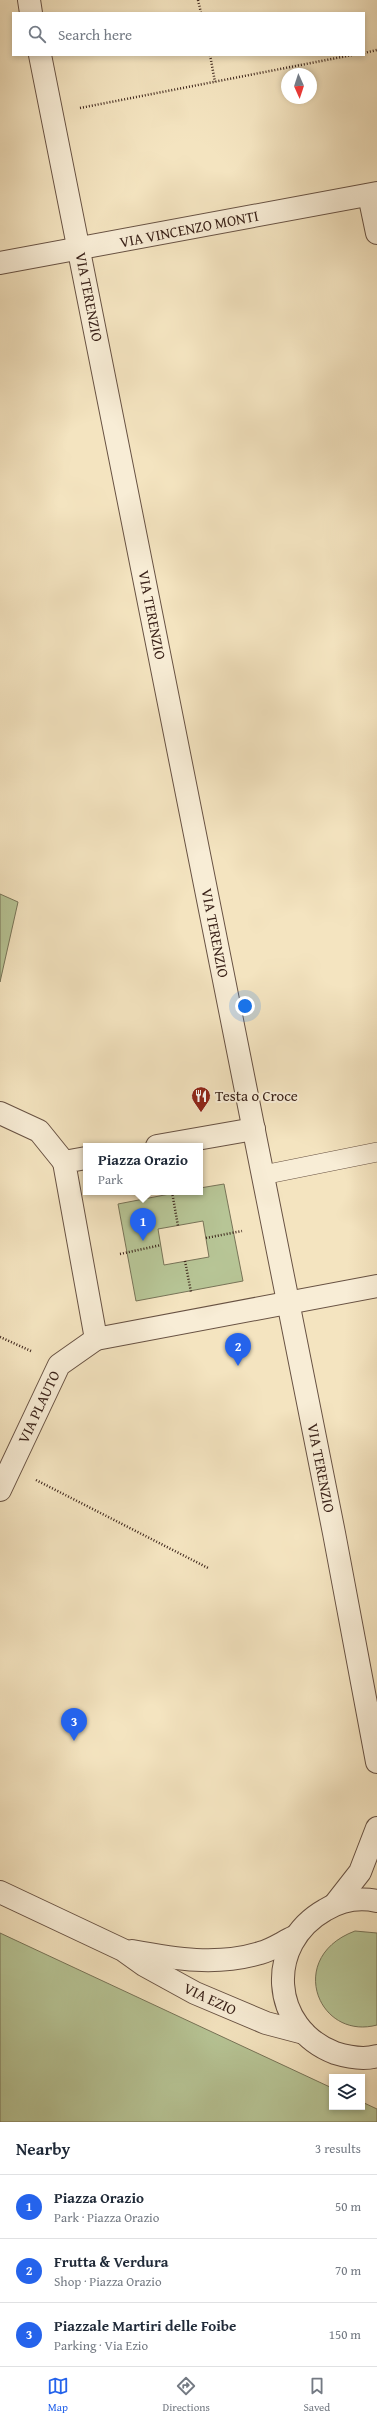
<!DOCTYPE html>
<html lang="en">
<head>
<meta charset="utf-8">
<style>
	body { margin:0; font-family:"Gentium Book Plus",serif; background:#f2f2f3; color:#1f2937 }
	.controls { position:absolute; right:12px; bottom:12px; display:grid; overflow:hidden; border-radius:0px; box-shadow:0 2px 6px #0003 }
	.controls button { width:36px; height:36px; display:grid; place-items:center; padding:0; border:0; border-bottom:1px solid #e0e1e3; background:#fff; color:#1f2937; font:20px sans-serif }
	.compass { position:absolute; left:281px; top:68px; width:36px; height:36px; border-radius:50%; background:#fff; box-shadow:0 2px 6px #0003; rotate:177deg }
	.you { position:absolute; left:245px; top:1006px; width:14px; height:14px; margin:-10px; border:3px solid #fff; border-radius:50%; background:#1a73e8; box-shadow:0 0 0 6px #1a73e833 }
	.badge { display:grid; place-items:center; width:26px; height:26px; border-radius:50%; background:#2563eb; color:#fff; font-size:13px; font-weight:700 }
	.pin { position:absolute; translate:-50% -33px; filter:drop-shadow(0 1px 2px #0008) }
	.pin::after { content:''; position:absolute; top:21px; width:14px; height:12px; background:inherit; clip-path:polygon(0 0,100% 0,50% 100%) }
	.popup { position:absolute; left:83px; top:1143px; width:120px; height:52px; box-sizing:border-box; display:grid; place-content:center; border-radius:0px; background:#fff; filter:drop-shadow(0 1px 3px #0005); font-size:13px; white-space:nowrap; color:#747a83 }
	.popup b { font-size:15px; color:#1f2937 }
	.popup::after { content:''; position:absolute; left:50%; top:100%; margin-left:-8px; border:8px solid transparent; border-top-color:#fff }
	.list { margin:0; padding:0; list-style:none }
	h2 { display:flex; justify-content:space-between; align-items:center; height:52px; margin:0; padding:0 16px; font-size:17px }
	h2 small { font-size:13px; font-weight:400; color:#747a83 }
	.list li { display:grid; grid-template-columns:26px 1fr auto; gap:12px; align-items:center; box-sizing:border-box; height:64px; padding:0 16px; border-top:1px solid #e0e1e3 }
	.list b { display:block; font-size:15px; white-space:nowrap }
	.list p { margin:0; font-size:13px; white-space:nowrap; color:#747a83 }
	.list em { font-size:13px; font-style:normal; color:#747a83 }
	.icon { flex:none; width:22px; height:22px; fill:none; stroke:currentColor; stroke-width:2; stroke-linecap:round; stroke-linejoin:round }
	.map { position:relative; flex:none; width:377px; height:2122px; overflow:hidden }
	.search { position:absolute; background:#fff; box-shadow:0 2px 6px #0003; left:12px; right:12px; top:12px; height:44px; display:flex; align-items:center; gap:10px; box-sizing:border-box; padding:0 14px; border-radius:0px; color:#747a83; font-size:15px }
	.sheet { height:244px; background:#fff }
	nav { display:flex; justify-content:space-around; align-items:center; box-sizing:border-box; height:56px; border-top:1px solid #e0e1e3; background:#fff; font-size:11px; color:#747a83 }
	nav a { display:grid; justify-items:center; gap:2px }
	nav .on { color:#2563eb }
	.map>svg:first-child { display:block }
</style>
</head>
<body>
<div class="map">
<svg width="377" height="2122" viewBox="0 0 377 2122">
	<rect width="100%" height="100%" fill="#f4e4c0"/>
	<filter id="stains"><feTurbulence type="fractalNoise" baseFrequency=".005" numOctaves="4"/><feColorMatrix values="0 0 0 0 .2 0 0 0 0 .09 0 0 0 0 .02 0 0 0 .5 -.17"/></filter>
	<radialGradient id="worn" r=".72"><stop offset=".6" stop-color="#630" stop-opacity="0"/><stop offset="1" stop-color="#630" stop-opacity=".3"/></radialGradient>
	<g fill="#b7c596" stroke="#787458" fill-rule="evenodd">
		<path d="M0 894 18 902 0 982Z"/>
		<path d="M224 1184 243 1281 136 1301 118 1204 180 1192H200V1188ZM203 1221 209 1257 164 1265 158 1229Z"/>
		<path d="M355 1931 377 1933V2025C318 2041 285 1957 355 1931Z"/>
		<path d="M0 1933 332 2088V2107H362V2102L377 2109V2122H0Z"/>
	</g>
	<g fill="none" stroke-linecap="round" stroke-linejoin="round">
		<g stroke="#685243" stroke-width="20">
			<path id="service" d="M263 1175 377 1152"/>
		</g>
		<g stroke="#685243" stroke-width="24">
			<g id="minor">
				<path d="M29 0 31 13"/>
				<path d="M40 55 334 1533 377 1762"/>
				<path d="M369 195 377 233"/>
				<path d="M0 263 377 193"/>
				<path d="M0 1113 39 1131 64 1162"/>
				<path d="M157 1146 254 1129"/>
				<path d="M86 1158 64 1162 96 1339 377 1286"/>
				<path d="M0 1490 59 1365 96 1339"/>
				<path d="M0 1892 123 1950 144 1965 195 1993 266 2023 304 2033"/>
				<path d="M377 1901C359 1897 340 1901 325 1910 265 1944 270 2028 335 2053 348 2057 364 2060 377 2056"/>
				<path d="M335 1904 360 1872 377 1828"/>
				<path d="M132 1951C175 1959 217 1966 260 1953 272 1950 283 1942 294 1937"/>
			</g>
		</g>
		<g stroke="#3a2219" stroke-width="2.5" stroke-dasharray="1 2" stroke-linecap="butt">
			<path d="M198 0 201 13"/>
			<path d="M364 53 377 50"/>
			<path d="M210 55 215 82"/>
			<path d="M80 108 352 55"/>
			<path d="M172 1192 178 1226"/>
			<path d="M206 1238 242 1231"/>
			<path d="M120 1254 161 1245"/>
			<path d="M185 1261 191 1292"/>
			<path d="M0 1337 31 1351"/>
			<path d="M36 1480 208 1568"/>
		</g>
		<use href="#service" stroke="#f8edd6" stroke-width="19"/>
		<use href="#minor" stroke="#f8edd6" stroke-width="22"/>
	</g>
	<defs>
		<g id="restaurant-pin" transform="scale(1)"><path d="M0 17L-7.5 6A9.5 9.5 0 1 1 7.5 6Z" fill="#8f2418" stroke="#f8edd6"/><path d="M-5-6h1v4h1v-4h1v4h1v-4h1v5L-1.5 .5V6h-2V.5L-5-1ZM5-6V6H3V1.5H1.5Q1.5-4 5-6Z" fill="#fff"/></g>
	</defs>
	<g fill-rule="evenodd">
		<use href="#restaurant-pin" x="201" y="1096"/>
	</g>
	<g text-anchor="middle" stroke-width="4" stroke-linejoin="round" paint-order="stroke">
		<g font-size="15" fill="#3a2219" stroke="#f8edd6">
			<text transform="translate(189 229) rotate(-11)" y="5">VIA VINCENZO MONTI</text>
			<text transform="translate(89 297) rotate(79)" y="5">VIA TERENZIO</text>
			<text transform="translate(152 615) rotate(79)" y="5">VIA TERENZIO</text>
			<text transform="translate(215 933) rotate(79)" y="5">VIA TERENZIO</text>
			<text transform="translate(39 1407) rotate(-65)" y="5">VIA PLAUTO</text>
			<text transform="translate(321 1468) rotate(79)" y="5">VIA TERENZIO</text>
			<text transform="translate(210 1999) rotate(25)" y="5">VIA EZIO</text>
		</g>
		<g font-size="15" fill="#3a2219" stroke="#f8edd6" text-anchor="start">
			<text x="215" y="1101">Testa o Croce</text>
		</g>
	</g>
	<rect width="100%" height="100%" filter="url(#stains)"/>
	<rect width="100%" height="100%" fill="url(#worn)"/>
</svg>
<div class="controls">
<button><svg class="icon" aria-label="layers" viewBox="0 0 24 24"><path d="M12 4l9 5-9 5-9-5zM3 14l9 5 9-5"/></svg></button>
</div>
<svg class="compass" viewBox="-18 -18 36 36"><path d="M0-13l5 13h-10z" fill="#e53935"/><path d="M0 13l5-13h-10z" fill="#747a83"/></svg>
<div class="you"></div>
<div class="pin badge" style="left:143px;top:1241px">1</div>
<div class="popup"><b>Piazza Orazio</b>Park</div>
<div class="pin badge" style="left:238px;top:1366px">2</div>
<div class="pin badge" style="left:74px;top:1741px">3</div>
<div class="search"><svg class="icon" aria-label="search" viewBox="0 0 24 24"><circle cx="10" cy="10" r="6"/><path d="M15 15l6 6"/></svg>Search here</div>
</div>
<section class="sheet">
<h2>Nearby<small>3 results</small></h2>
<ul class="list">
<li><span class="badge">1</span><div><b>Piazza Orazio</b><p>Park · Piazza Orazio</p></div><em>50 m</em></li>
<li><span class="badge">2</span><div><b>Frutta &amp; Verdura</b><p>Shop · Piazza Orazio</p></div><em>70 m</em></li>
<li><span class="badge">3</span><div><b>Piazzale Martiri delle Foibe</b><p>Parking · Via Ezio</p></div><em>150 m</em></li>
</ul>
</section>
<nav>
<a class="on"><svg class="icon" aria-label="map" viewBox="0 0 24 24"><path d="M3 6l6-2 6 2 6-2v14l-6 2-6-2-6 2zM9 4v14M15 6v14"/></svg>Map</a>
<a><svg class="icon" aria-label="directions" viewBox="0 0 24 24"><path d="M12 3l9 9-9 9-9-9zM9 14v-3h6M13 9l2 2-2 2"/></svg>Directions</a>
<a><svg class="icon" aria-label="saved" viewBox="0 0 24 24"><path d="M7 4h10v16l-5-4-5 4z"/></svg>Saved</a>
</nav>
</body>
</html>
